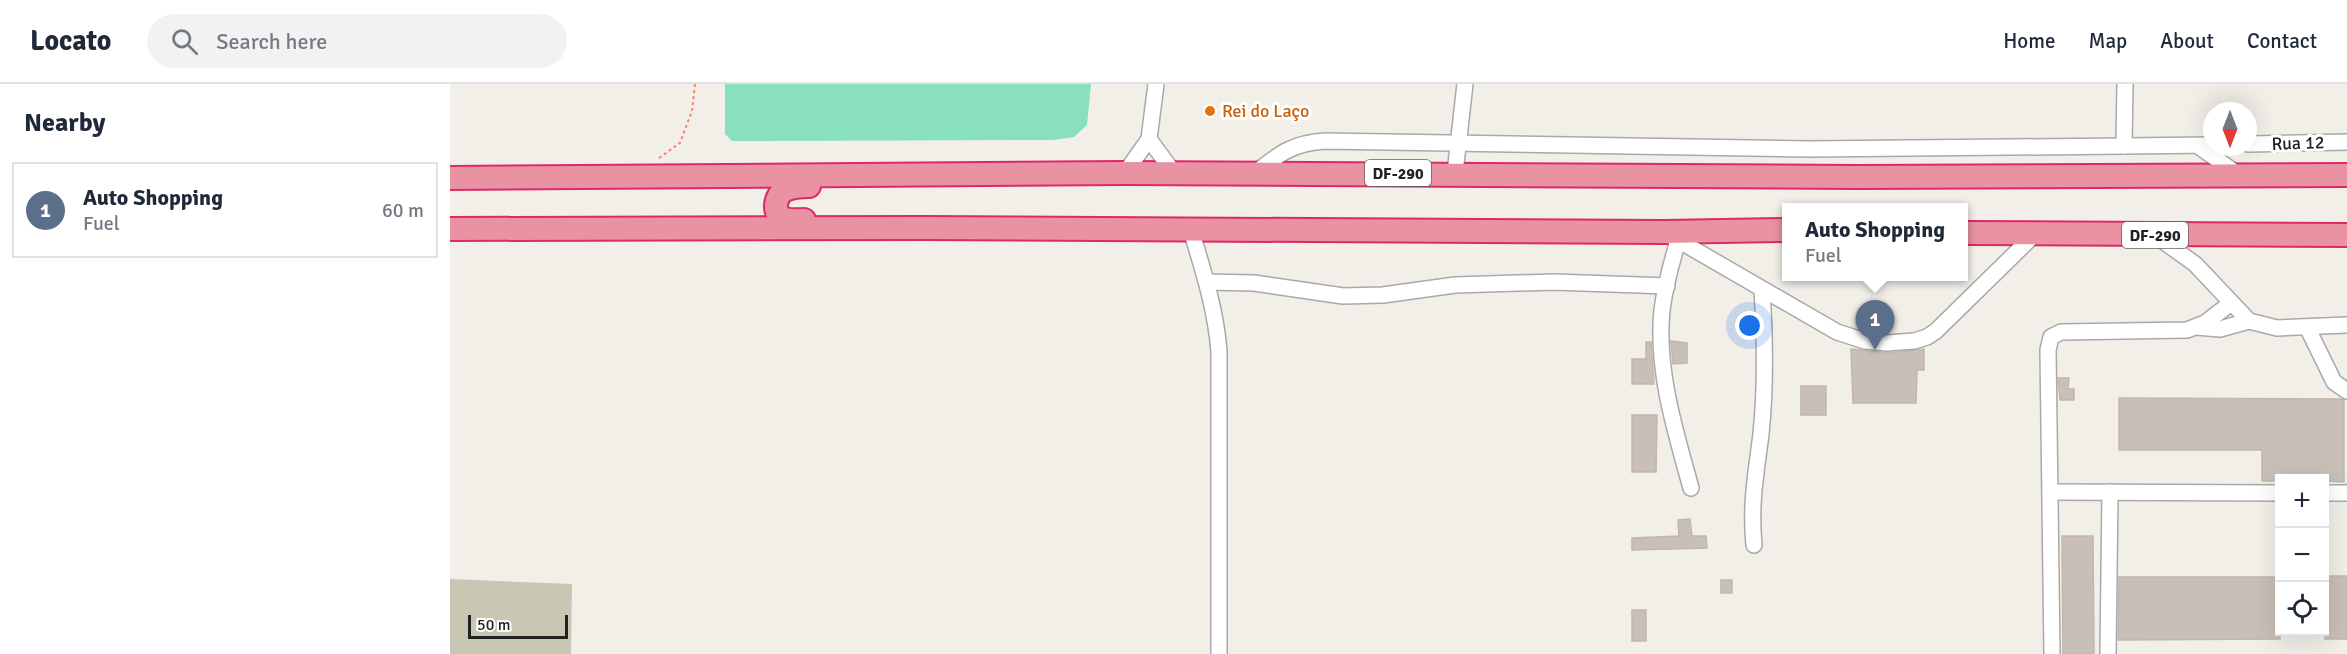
<!DOCTYPE html>
<html lang="en">
<head>
<meta charset="utf-8">
<style>
	body { margin:0; font-family:Signika,sans-serif; background:#f2f2f3; color:#1f2937 }
	.controls { position:absolute; right:18px; bottom:18px; display:grid; overflow:hidden; border-radius:0px; box-shadow:0 6px 24px #0002 }
	.controls button { width:54px; height:54px; display:grid; place-items:center; padding:0; border:0; border-bottom:2px solid #e0e1e3; background:#fff; color:#1f2937; font:30px sans-serif }
	.compass { position:absolute; left:1753px; top:18px; width:54px; height:54px; border-radius:50%; background:#fff; box-shadow:0 6px 24px #0002; rotate:180deg }
	.scale { position:absolute; left:18px; bottom:15px; width:100px; box-sizing:border-box; padding-left:6px; border:3px solid #222; border-top:0; font-size:16px; line-height:21px; white-space:nowrap; color:#222; -webkit-text-stroke:4px #fff; paint-order:stroke }
	.you { position:absolute; left:1300px; top:242px; width:21px; height:21px; margin:-15px; border:4px solid #fff; border-radius:50%; background:#1a73e8; box-shadow:0 0 0 9px #1a73e833 }
	.badge { display:grid; place-items:center; width:39px; height:39px; border-radius:50%; background:#d40000; color:#fff; font-size:20px; font-weight:700 }
	.pin { position:absolute; translate:-50% -50px; filter:drop-shadow(0 2px 3px #0008) }
	.pin::after { content:''; position:absolute; top:32px; width:21px; height:18px; background:inherit; clip-path:polygon(0 0,100% 0,50% 100%) }
	.popup { position:absolute; left:1332px; top:119px; width:186px; height:78px; box-sizing:border-box; display:grid; place-content:center; border-radius:0px; background:#fff; filter:drop-shadow(0 2px 4px #0005); font-size:20px; white-space:nowrap; color:#747a83 }
	.popup b { font-size:22px; color:#1f2937 }
	.popup::after { content:''; position:absolute; left:50%; top:100%; margin-left:-12px; border:12px solid transparent; border-top-color:#fff }
	.list { margin:0; padding:0; list-style:none }
	h2 { display:flex; justify-content:space-between; align-items:center; height:78px; margin:0; padding:0 24px; font-size:26px }
	h2 small { font-size:20px; font-weight:400; color:#747a83 }
	.list li { display:grid; grid-template-columns:39px 1fr auto; gap:18px; align-items:center; box-sizing:border-box; height:96px; margin:0 12px 12px; padding:0 12px; border:2px solid #e0e1e3; border-radius:0px }
	.list b { display:block; font-size:22px; white-space:nowrap }
	.list p { margin:0; font-size:20px; white-space:nowrap; color:#747a83 }
	.list em { font-size:20px; font-style:normal; color:#747a83 }
	.icon { flex:none; width:33px; height:33px; fill:none; stroke:currentColor; stroke-width:2; stroke-linecap:round; stroke-linejoin:round }
	.map { position:relative; flex:none; width:1897px; height:570px; overflow:hidden }
	header { display:flex; align-items:center; gap:36px; box-sizing:border-box; height:84px; padding:0 30px; background:#fff; border-bottom:2px solid #e0e1e3 }
	header strong { font-size:28px }
	nav { display:flex; gap:33px; margin-inline-start:auto; font-size:21px }
	.search { width:420px; height:54px; background:#f2f2f3; display:flex; align-items:center; gap:15px; box-sizing:border-box; padding:0 21px; border-radius:33px; color:#747a83; font-size:22px }
	main { display:flex }
	aside { flex:1; background:#fff }
	.map>svg:first-child { display:block }
</style>
</head>
<body>
<header>
<strong>Locato</strong>
<div class="search"><svg class="icon" aria-label="search" viewBox="0 0 24 24"><circle cx="10" cy="10" r="6"/><path d="M15 15l6 6"/></svg>Search here</div>
<nav><a>Home</a><a>Map</a><a>About</a><a>Contact</a></nav>
</header>
<main>
<aside>
<h2>Nearby<small></small></h2>
<ul class="list">
<li><span class="badge" style="background:#5c6f8a">1</span><div><b>Auto Shopping</b><p>Fuel</p></div><em>60 m</em></li>
</ul>
</aside>
<div class="map">
<svg width="1897" height="570" viewBox="0 0 1897 570">
	<rect width="100%" height="100%" fill="#f2efe9"/>
	<path fill="#c7c7b4" d="M0 495 122 500 121 570H0Z"/>
	<path fill="#88e0be" d="M275 0H641L637 41 624 53 603 56 282 57 275 50Z"/>
	<g fill="#c7bfb8" stroke="#c4b6ab" stroke-width="1.5">
		<path d="M1221 257 1237 259V279L1223 280Z"/>
		<path d="M1196 258H1201L1204 300H1182V275H1196Z"/>
		<path d="M1401 265 1438 269 1474 265V286H1467L1466 319H1403Z"/>
		<path d="M1608 294H1619L1618 305H1624V316H1610Z"/>
		<rect x="1351" y="302" width="25" height="29"/>
		<path d="M1669 314 1891 315 1894 316V398L1875 397V394H1830V397H1812V366H1669Z"/>
		<path d="M1182 331H1207L1206 388H1182Z"/>
		<path d="M1240 435 1242 452H1256L1257 464 1182 466V454L1229 452 1228 436Z"/>
		<path d="M1612 452H1643L1644 570H1613Z"/>
		<rect x="1875" y="492" width="22" height="63"/>
		<path d="M1669 493H1830V555L1668 556Z"/>
		<rect x="1271" y="496" width="11" height="13"/>
		<rect x="1182" y="526" width="14" height="31"/>
	</g>
	<g fill="none" stroke-linecap="round" stroke-linejoin="round">
		<g stroke="#a9a9a9" stroke-width="18">
			<g id="minor">
				<path d="M1675 0 1674 62 1762 61"/>
				<path d="M699 55 706 0"/>
				<path d="M1798 60 1897 58"/>
				<path d="M1748 62 1789 91"/>
				<path d="M675 89 699 55 724 89"/>
				<path d="M1005 89 1015 0"/>
				<path d="M804 90C829 70 842 59 875 57L1359 65 1674 62"/>
				<path d="M741 146C753 186 766 226 769 268V570"/>
				<path d="M1214 148 1387 248 1415 257 1437 259 1464 257 1477 253 1486 247 1584 151"/>
				<path d="M1706 152 1745 180 1799 237 1827 244 1897 241"/>
				<path d="M1228 157C1221 180 1215 202 1212 226 1206 286 1225 346 1241 404"/>
				<path d="M757 198 804 199 893 212 933 211 1005 201 1104 198 1217 202"/>
				<path d="M1746 243 1770 245 1799 237"/>
				<path d="M1857 243 1884 298 1897 307"/>
				<path d="M1600 408 1830 409"/>
				<path d="M1874 409H1897"/>
				<path d="M1304 461C1300 420 1306 390 1311 350 1316 302 1315 254 1312 206"/>
				<path d="M1602 570 1598 266 1601 253 1611 248 1737 246 1755 239 1781 219"/>
				<path d="M1658 570 1660 408"/>
			</g>
		</g>
		<g stroke="#dc2a67" stroke-width="26">
			<g id="highway">
				<path d="M0 94 675 89 1408 93 1897 91"/>
				<path d="M354 136C348 136 341 137 335 135 321 131 325 111 335 106 343 102 351 102 359 102"/>
				<path d="M0 145 475 144 1214 148 1336 146"/>
				<path d="M1514 149 1897 151"/>
			</g>
		</g>
		<path stroke="#fa8072" stroke-width="2" stroke-dasharray="3 3" stroke-linecap="butt" d="M209 74 230 59 242 27 245 0"/>
		<use href="#minor" stroke="#fff" stroke-width="15"/>
		<use href="#highway" stroke="#e892a2" stroke-width="22"/>
	</g>
	<circle fill="#e8710a" stroke="#fff" stroke-width="2" cx="760" cy="27" r="6"/>
	<g text-anchor="middle" stroke-width="6" stroke-linejoin="round" paint-order="stroke">
		<g fill="#fff" stroke="#646464" stroke-width="1.5">
			<rect x="915" y="76" width="66" height="26" rx="4.5"/>
			<rect x="1672" y="138" width="66" height="26" rx="4.5"/>
		</g>
		<g font-size="16" font-weight="bold" fill="#222">
			<text x="948" y="95">DF-290</text>
			<text x="1705" y="157">DF-290</text>
		</g>
		<g font-size="18" fill="#c56008" stroke="#fff" text-anchor="start">
			<text x="772" y="33">Rei do Laço</text>
		</g>
		<g font-size="18" fill="#222" stroke="#fff">
			<text transform="translate(1848 59) rotate(-2)" y="6">Rua 12</text>
		</g>
	</g>
</svg>
<div class="controls">
<button>+</button>
<button>−</button>
<button><svg class="icon" aria-label="locate" viewBox="0 0 24 24"><circle cx="12" cy="12" r="6"/><path d="M12 2v4M12 18v4M2 12h4M18 12h4"/></svg></button>
</div>
<svg class="compass" viewBox="-18 -18 36 36"><path d="M0-13l5 13h-10z" fill="#e53935"/><path d="M0 13l5-13h-10z" fill="#747a83"/></svg>
<div class="scale">50 m</div>
<div class="you"></div>
<div class="pin badge" style="left:1425px;top:266px;background:#5c6f8a">1</div>
<div class="popup"><b>Auto Shopping</b>Fuel</div>
</div>
</main>
</body>
</html>
